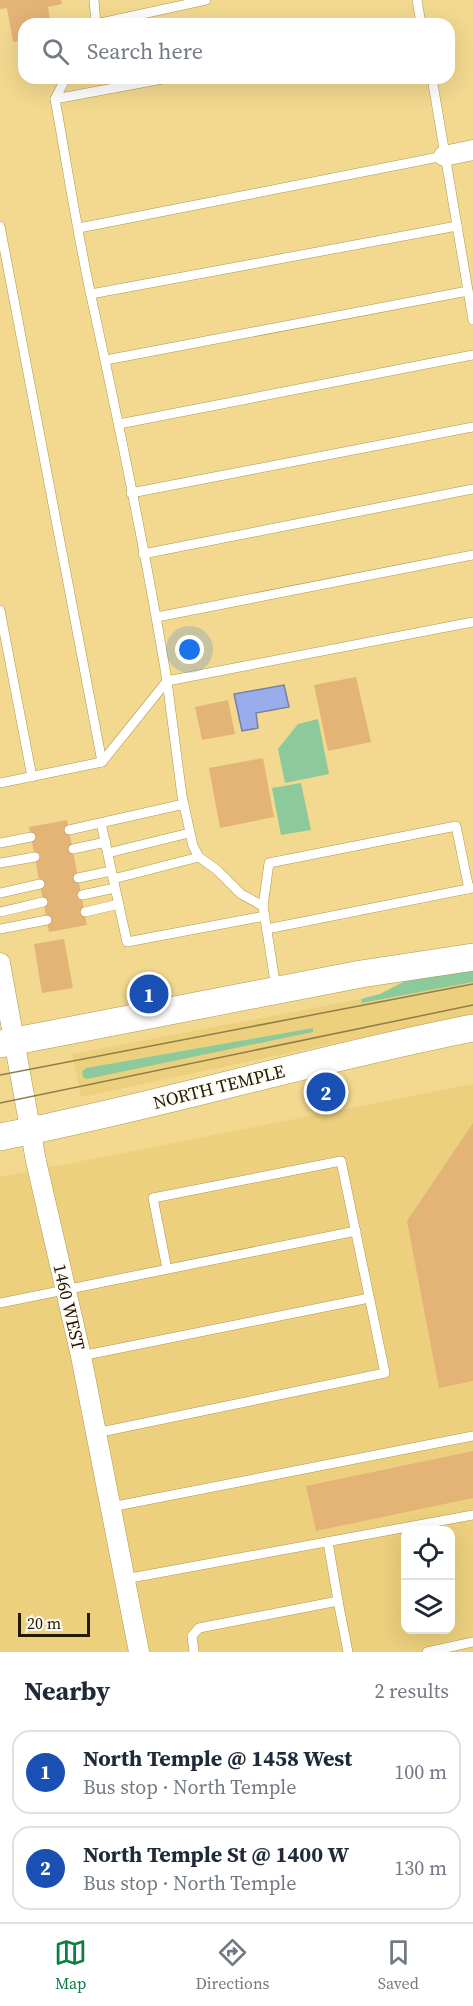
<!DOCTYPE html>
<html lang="en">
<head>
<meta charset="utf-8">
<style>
	body { margin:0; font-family:"Source Serif 4",serif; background:#f6f6f7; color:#1f2937 }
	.controls { position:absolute; right:18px; bottom:18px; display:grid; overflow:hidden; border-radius:12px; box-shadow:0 6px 24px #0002 }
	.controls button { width:54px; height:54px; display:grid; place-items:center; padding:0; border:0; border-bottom:2px solid #e0e1e3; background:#fff; color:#1f2937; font:30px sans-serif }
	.scale { position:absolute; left:18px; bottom:15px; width:72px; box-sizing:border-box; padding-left:6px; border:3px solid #221900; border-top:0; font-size:16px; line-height:21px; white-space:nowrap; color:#221900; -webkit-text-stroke:4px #fefcf5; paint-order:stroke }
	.you { position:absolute; left:190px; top:650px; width:21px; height:21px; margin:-15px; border:4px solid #fff; border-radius:50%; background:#1a73e8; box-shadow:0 0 0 9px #1a73e833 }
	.badge { display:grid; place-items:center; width:39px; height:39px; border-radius:50%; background:#0b8043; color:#fff; font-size:20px; font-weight:700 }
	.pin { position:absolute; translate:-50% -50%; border:3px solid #fff; box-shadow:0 2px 6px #0006 }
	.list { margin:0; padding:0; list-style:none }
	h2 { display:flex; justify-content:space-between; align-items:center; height:78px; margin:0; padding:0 24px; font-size:26px }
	h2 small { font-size:20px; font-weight:400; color:#747a83 }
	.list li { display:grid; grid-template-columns:39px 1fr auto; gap:18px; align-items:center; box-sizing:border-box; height:84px; margin:0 12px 12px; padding:0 12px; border:2px solid #e0e1e3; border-radius:18px }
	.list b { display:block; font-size:22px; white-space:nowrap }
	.list p { margin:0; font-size:20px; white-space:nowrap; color:#747a83 }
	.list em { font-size:20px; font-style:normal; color:#747a83 }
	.icon { flex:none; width:33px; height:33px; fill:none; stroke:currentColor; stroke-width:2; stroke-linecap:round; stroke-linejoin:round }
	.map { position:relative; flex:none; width:473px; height:1652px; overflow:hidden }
	.search { position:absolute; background:#fff; box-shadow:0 6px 24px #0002; left:18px; right:18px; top:18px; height:66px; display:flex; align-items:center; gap:15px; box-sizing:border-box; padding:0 21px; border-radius:18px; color:#747a83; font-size:22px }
	.sheet { height:270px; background:#fff }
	nav { display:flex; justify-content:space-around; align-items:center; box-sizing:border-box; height:84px; border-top:2px solid #e0e1e3; background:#fff; font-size:16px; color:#747a83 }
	nav a { display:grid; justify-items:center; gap:3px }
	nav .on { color:#0b8043 }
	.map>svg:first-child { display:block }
</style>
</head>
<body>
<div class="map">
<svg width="473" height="1652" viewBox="0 0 473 1652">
	<rect width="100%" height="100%" fill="#f2d98f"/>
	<g fill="#ecd07e" fill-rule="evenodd">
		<path d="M473 982V1014L81 1097 72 1054 361 999 362 1003ZM313 1028 82 1070 86 1068Z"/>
		<path d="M473 1084V1652H0V1177ZM406 1530H450V1630H406Z"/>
	</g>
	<g fill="#8cca9c">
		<path d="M318 719 329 774 285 783 278 749 298 724Z"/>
		<path d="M301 783 311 830 281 835 272 788Z"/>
		<path d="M473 969V982L362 1003 361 999 380 994 407 980Z"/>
		<path d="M313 1028V1032L87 1079 83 1077 82 1071 86 1068Z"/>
	</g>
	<path fill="#99aceb" stroke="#7580a4" stroke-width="1.5" d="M284 685 289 707 256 713 258 728 242 731 234 694Z"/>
	<g fill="#e4b376">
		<path d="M0 0H61L62 4 48 7 51 24H24V40L13 42 7 8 0 9Z"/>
		<path d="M356 677 371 742 328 751 314 685Z"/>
		<path d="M228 700 235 734 202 740 195 707Z"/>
		<path d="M263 758 274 817 220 828 209 768Z"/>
		<path d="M67 820 87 925 49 932 29 827Z"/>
		<path d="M64 939 73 988 42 993 34 944Z"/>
		<path d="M473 1123V1381L439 1388 407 1221Z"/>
		<path d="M473 1451V1498L316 1531 306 1486Z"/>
	</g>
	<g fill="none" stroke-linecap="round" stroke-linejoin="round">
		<g stroke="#af974e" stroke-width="10">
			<g id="service">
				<path d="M94 0 96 24"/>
				<path d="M417 0 421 24"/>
				<path d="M96 24 206 0"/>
				<path d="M66 78 55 99C67 165 77 231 91 296 119 424 146 552 167 681L473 622"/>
				<path d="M432 78 473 320"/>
				<path d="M55 99 168 78"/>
				<path d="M0 226 102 762"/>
				<path d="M79 228 444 156"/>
				<path d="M91 294 457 226"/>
				<path d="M106 360 468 291"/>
				<path d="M119 424 473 355"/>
				<path d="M131 493 473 427"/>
				<path d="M143 554 473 489"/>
				<path d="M0 610 32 777"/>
				<path d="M157 617 473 555"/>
				<path d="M167 681 182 796 193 846 199 857 217 870 241 894 263 906"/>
				<path d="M0 783 102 762 167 681"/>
				<path d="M101 823 127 942 265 916"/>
				<path d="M69 830 184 804"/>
				<path d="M0 843 31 837"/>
				<path d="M73 849 106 842"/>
				<path d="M108 853 189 833"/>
				<path d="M0 863 35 857"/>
				<path d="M78 878 111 871"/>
				<path d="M113 879 199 857"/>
				<path d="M0 893 40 884"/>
				<path d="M82 895 115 888"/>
				<path d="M0 912 43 902"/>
				<path d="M85 912 119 904"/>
				<path d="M0 929 47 920"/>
				<path d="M267 929 473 888"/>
				<path d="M276 988 263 906 269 863 456 826 469 889"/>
				<path d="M0 1303 356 1231"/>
				<path d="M81 1356 369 1298"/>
				<path d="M96 1433 385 1373 341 1161 153 1198 167 1269"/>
				<path d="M111 1507 473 1436"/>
				<path d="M328 1542 338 1601"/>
				<path d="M125 1579 473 1515"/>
				<path d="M194 1652 192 1636 199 1628 338 1601 348 1652"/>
				<path d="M427 1652 473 1642"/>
			</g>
		</g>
		<g stroke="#af974e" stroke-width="21">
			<g id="minor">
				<path d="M444 156 473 150"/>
				<path d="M0 963 36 1161 81 1356 139 1652"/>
			</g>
		</g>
		<g stroke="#af974e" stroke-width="28">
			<g id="secondary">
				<path d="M0 1044 361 974 473 957"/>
				<path d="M0 1137C159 1106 314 1059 473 1028"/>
			</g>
		</g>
		<use href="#service" stroke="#fff" stroke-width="9"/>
		<use href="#minor" stroke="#fff" stroke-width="20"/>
		<use href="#secondary" stroke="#fff" stroke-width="27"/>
		<g stroke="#8f7e4b" stroke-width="1.5">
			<path d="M0 1075 473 984"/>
			<path d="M0 1103 473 1005"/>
		</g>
	</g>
	<g text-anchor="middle" stroke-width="4.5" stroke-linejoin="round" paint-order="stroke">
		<g font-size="18" fill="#221900" stroke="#fefcf5">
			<text transform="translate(219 1087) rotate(-14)" y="6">NORTH TEMPLE</text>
			<text transform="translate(69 1307) rotate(77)" y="6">1460 WEST</text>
		</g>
	</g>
</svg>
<div class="controls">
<button><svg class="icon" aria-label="locate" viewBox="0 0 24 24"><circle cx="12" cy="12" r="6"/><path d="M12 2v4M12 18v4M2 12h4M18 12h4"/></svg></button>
<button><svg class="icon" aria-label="layers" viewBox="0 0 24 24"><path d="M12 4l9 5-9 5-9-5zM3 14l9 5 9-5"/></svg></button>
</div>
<div class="scale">20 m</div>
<div class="you"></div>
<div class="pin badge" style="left:149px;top:994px;background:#1a4fb4">1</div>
<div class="pin badge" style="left:326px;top:1092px;background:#1a4fb4">2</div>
<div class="search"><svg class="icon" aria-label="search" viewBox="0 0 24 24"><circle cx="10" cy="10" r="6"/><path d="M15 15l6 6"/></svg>Search here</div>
</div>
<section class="sheet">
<h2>Nearby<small>2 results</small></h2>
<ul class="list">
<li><span class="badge" style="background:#1a4fb4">1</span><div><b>North Temple @ 1458 West</b><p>Bus stop · North Temple</p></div><em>100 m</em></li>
<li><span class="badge" style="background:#1a4fb4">2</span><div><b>North Temple St @ 1400 W</b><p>Bus stop · North Temple</p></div><em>130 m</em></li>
</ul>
</section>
<nav>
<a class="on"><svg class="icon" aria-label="map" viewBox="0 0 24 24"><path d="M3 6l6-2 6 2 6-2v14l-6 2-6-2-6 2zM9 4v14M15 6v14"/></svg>Map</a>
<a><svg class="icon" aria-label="directions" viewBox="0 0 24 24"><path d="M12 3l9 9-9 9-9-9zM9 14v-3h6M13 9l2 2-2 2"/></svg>Directions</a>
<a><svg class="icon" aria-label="saved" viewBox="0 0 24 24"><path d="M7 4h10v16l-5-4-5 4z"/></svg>Saved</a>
</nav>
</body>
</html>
